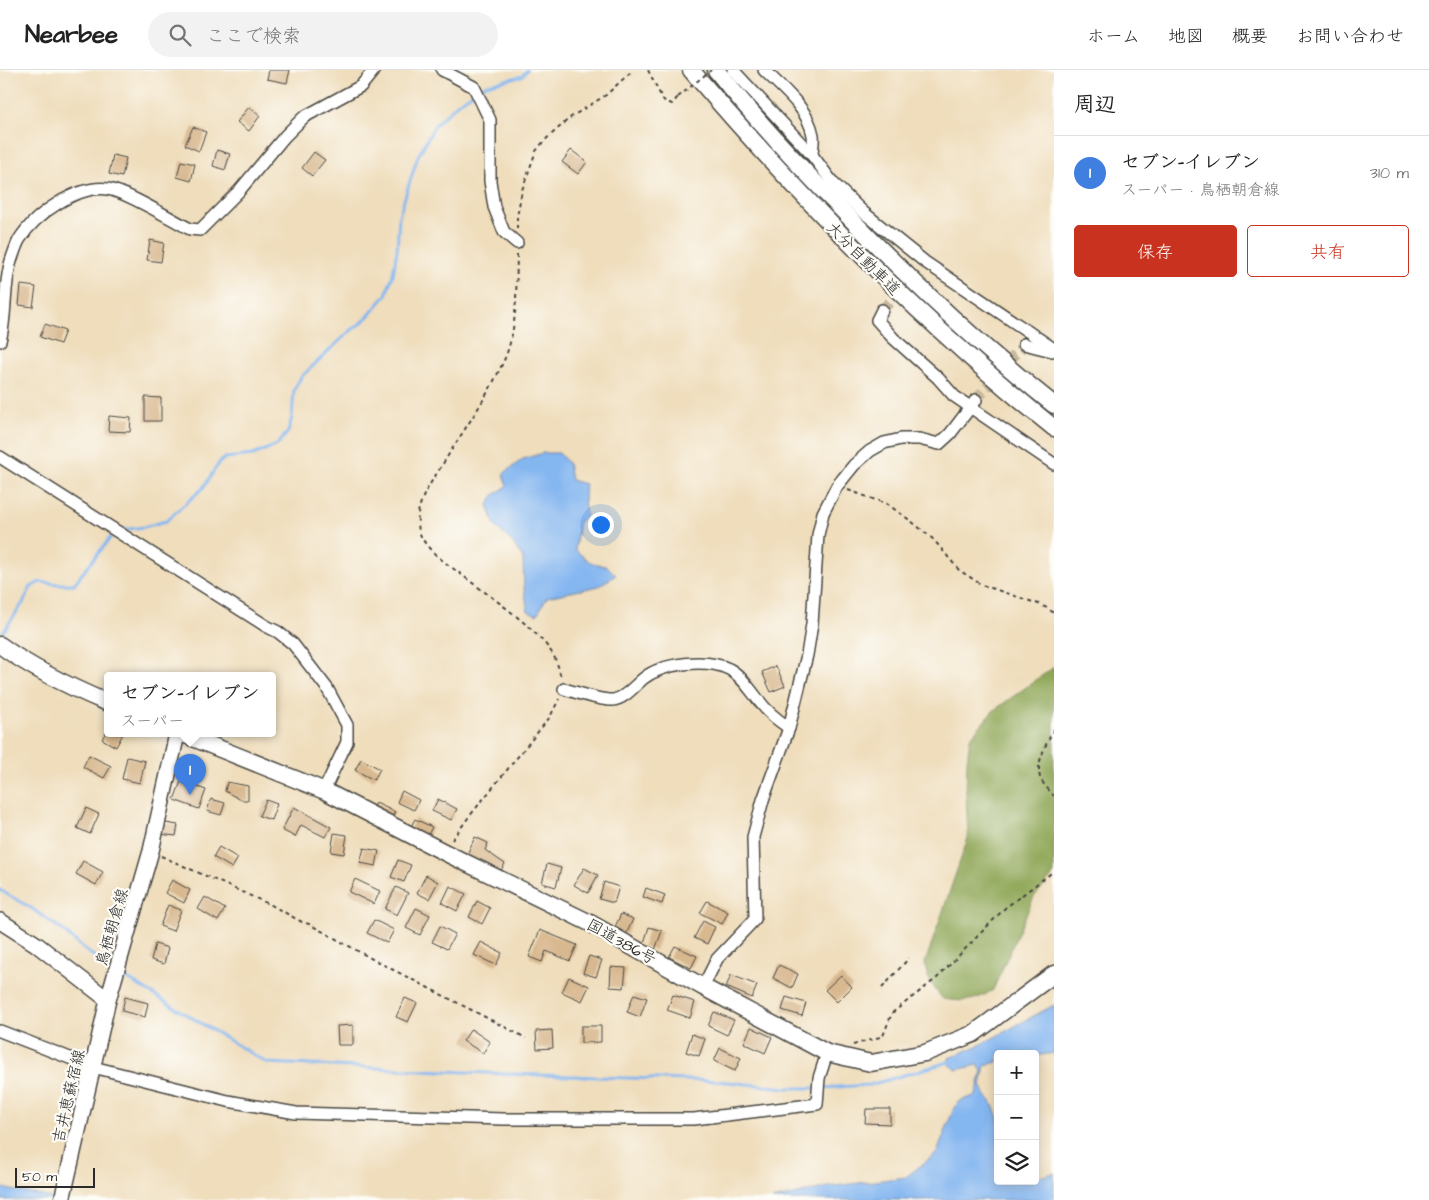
<!DOCTYPE html>
<html lang="ja">
<head>
<meta charset="utf-8">
<style>
	body { margin:0; font-family:"Architects Daughter","Klee One",sans-serif; background:#f2f2f2; color:#222 }
	.controls { position:absolute; right:15px; bottom:15px; display:grid; overflow:hidden; border-radius:5px; box-shadow:0 2px 12px #0003 }
	.controls button { width:45px; height:45px; display:grid; place-items:center; padding:0; border:0; border-bottom:1px solid #e0e0e0; background:#fff; color:#222; font:25px sans-serif }
	.scale { position:absolute; left:15px; bottom:12px; width:80px; box-sizing:border-box; padding-left:5px; border:2px solid #2b2b2b; border-top:0; font-size:14px; line-height:18px; white-space:nowrap; color:#2b2b2b; -webkit-text-stroke:4px #fdfcf7; paint-order:stroke }
	.you { position:absolute; left:600px; top:454px; width:18px; height:18px; margin:-12px; border:4px solid #fff; border-radius:50%; background:#1a73e8; box-shadow:0 0 0 8px #1a73e833 }
	.badge { display:grid; place-items:center; width:32px; height:32px; border-radius:50%; background:#c8321e; color:#fff; font-size:16px; font-weight:700 }
	.pin { position:absolute; translate:-50% -41px; filter:drop-shadow(0 1px 2px #0008) }
	.pin::after { content:''; position:absolute; top:26px; width:18px; height:15px; background:inherit; clip-path:polygon(0 0,100% 0,50% 100%) }
	.popup { position:absolute; left:104px; top:602px; width:172px; height:65px; box-sizing:border-box; display:grid; place-content:center; border-radius:5px; background:#fff; filter:drop-shadow(0 1px 4px #0005); font-size:16px; white-space:nowrap; color:#767676 }
	.popup b { font-size:19px; color:#222 }
	.popup::after { content:''; position:absolute; left:50%; top:100%; margin-left:-10px; border:10px solid transparent; border-top-color:#fff }
	.list { margin:0; padding:0; list-style:none }
	h2 { display:flex; justify-content:space-between; align-items:center; height:65px; margin:0; padding:0 20px; font-size:21px }
	h2 small { font-size:16px; font-weight:400; color:#767676 }
	.list li { display:grid; grid-template-columns:32px 1fr auto; gap:15px; align-items:center; box-sizing:border-box; height:75px; padding:0 20px; border-top:1px solid #e0e0e0 }
	.list b { display:block; font-size:19px; white-space:nowrap }
	.list p { margin:0; font-size:16px; white-space:nowrap; color:#767676 }
	.list em { font-size:16px; font-style:normal; color:#767676 }
	.actions { display:flex; gap:10px; padding:15px 20px }
	.actions a { flex:1; padding:11px 0; border:1px solid #c8321e; border-radius:5px; text-align:center; font-size:18px; color:#c8321e }
	.actions .main { background:#c8321e; color:#fff }
	.icon { flex:none; width:28px; height:28px; fill:none; stroke:currentColor; stroke-width:2; stroke-linecap:round; stroke-linejoin:round }
	.map { position:relative; flex:none; width:1054px; height:1130px; overflow:hidden }
	header { display:flex; align-items:center; gap:30px; box-sizing:border-box; height:70px; padding:0 25px; background:#fff; border-bottom:1px solid #e0e0e0 }
	header strong { font-size:24px }
	nav { display:flex; gap:28px; margin-inline-start:auto; font-size:18px }
	.search { width:350px; height:45px; background:#f2f2f2; display:flex; align-items:center; gap:12px; box-sizing:border-box; padding:0 18px; border-radius:28px; color:#767676; font-size:19px }
	main { display:flex }
	aside { flex:1; background:#fff }
	.map>svg:first-child { display:block }
</style>
</head>
<body>
<header>
<strong>Nearbee</strong>
<div class="search"><svg class="icon" aria-label="search" viewBox="0 0 24 24"><circle cx="10" cy="10" r="6"/><path d="M15 15l6 6"/></svg>ここで検索</div>
<nav><a>ホーム</a><a>地図</a><a>概要</a><a>お問い合わせ</a></nav>
</header>
<main>
<div class="map">
<svg width="1054" height="1130" viewBox="0 0 1054 1130">
	<rect width="100%" height="100%" fill="#fdfcf7"/>
	<filter id="ink" filterUnits="userSpaceOnUse"><feTurbulence type="fractalNoise" baseFrequency=".02" numOctaves="2"/><feDisplacementMap in="SourceGraphic" scale="10" xChannelSelector="R" yChannelSelector="G"/><feConvolveMatrix kernelMatrix="1 2 1 2 8 2 1 2 1" color-interpolation-filters="sRGB"/></filter>
	<filter id="wash" filterUnits="userSpaceOnUse"><feTurbulence type="fractalNoise" baseFrequency=".0096" numOctaves="4" result="noise"/><feDisplacementMap in="SourceGraphic" scale="20" xChannelSelector="R" yChannelSelector="G"/><feGaussianBlur stdDeviation="1.12" result="paint"/><feColorMatrix in="noise" values="0 0 0 0 0 0 0 0 0 0 0 0 0 0 0 0 0 1.4 0 .05"/><feComposite in="paint" operator="in"/></filter>
	<g filter="url(#wash)">
		<rect width="100%" height="100%" fill="#efddbb"/>
		<path fill="#90a759" stroke="#5e6942" d="M1054 597V804L1034 827 993 920C974 932 964 932 943 929 934 918 926 909 925 893L968 768 966 721 967 691 970 668 993 641Z"/>
		<g fill="#84b6f0" stroke="#58708e">
			<path d="M543 383H559L568 393 571 410 585 414 584 429 586 446 579 451 575 480 590 492 608 497 616 505 599 516 547 527 537 545 528 541 524 518 523 488 511 471 495 456 488 435 494 425 507 416 503 404 523 389Z"/>
			<path d="M1054 935V983L1035 986V984H998V992L985 995 981 1015 986 1026 991 1031 998 1047V1111H1035V1108L1054 1103V1130H772L828 1117 906 1107 937 1083 952 1043 958 1032 976 1025 982 1001 978 995 956 1000 952 996 949 995V988L980 975Z"/>
			<path d="M0 1117 7 1119 63 1130H0Z"/>
		</g>
		<g fill="none" stroke-linecap="round" stroke-linejoin="round">
			<g stroke="#84b6f0" stroke-width="3">
				<path d="M478 20 485 15 522 6 527 0"/>
				<path d="M121 460 144 457 166 451 203 418 219 393 225 388 253 385 277 375 288 362 292 347 294 320 301 307 349 262 365 250 386 225 393 204 397 181 399 146 418 86 435 55 458 33 473 23"/>
				<path d="M3 562 23 533 31 517 40 512 59 514H74L111 467"/>
				<path d="M0 820 31 838 61 859 85 880 108 896"/>
				<path d="M121 905 267 993 509 1004 718 1011 786 1018H815"/>
				<path d="M821 1018 870 1015 952 991"/>
			</g>
		</g>
		<g id="blocks">
			<g fill="#d8b88f">
				<path d="M269 0H290L287 13 267 9Z"/>
				<path d="M249 37 260 46 249 61 237 52Z"/>
				<path d="M193 57 206 62 199 81 185 75Z"/>
				<path d="M217 80 230 84 225 100 213 96Z"/>
				<path d="M571 80 587 92 578 104 562 92Z"/>
				<path d="M314 82 325 90 312 106 302 98Z"/>
				<path d="M113 85 126 88 122 107 109 104Z"/>
				<path d="M181 91 195 94 191 111 177 107Z"/>
				<path d="M150 170 164 173 161 192 147 190Z"/>
				<path d="M21 215 36 217 33 237 19 235Z"/>
				<path d="M45 254 65 261 60 274 40 267Z"/>
				<path d="M145 327 161 328V351H145Z"/>
				<path d="M109 346 131 348 130 362 108 361Z"/>
				<path d="M776 596 785 616 771 622 762 602Z"/>
				<path d="M108 659V664H123L116 677 102 669Z"/>
				<path d="M89 685 111 696 104 708 83 697Z"/>
				<path d="M127 687 145 691 140 713 122 709Z"/>
				<path d="M361 689 380 699 374 710 355 700Z"/>
				<path d="M181 711 206 720 199 739 174 730Z"/>
				<path d="M227 712 248 716V730H241L225 721Z"/>
				<path d="M402 721 419 730 414 740 397 732Z"/>
				<path d="M211 729 225 733 221 745 207 741Z"/>
				<path d="M438 729 457 739 451 750 432 741Z"/>
				<path d="M266 730 277 734 271 750 259 746Z"/>
				<path d="M376 733 395 742 389 752 371 743Z"/>
				<path d="M294 737 331 757 325 767 301 755 295 767 282 760Z"/>
				<path d="M86 738 99 744 90 764 77 758Z"/>
				<path d="M415 749 432 757 426 769 409 760Z"/>
				<path d="M160 752 178 755 176 766 159 764Z"/>
				<path d="M334 763 347 765 344 784 331 782Z"/>
				<path d="M475 767 488 773 485 780 505 794 497 806 465 789Z"/>
				<path d="M219 777 238 788 232 798 213 787Z"/>
				<path d="M364 778 379 781 376 796 360 793Z"/>
				<path d="M398 790 411 795 404 812 391 807Z"/>
				<path d="M83 791 103 802 96 815 76 804Z"/>
				<path d="M547 794 561 798 556 817 542 813Z"/>
				<path d="M584 798 598 805 588 823 574 815Z"/>
				<path d="M426 805 438 812 429 829 417 823Z"/>
				<path d="M355 809 380 821 374 834 349 822Z"/>
				<path d="M172 810 190 820 184 833 165 823Z"/>
				<path d="M604 812 619 817 614 833 599 829Z"/>
				<path d="M450 816 466 824 457 841 442 833Z"/>
				<path d="M396 817 408 823 397 845 385 839Z"/>
				<path d="M646 818 665 825 662 834 643 827Z"/>
				<path d="M205 827 225 839 218 851 198 839Z"/>
				<path d="M477 831 490 838 482 854 469 847Z"/>
				<path d="M707 831 728 842 722 854 700 843Z"/>
				<path d="M168 835 181 840 173 861 160 856Z"/>
				<path d="M416 838 430 845 420 865 406 858Z"/>
				<path d="M621 844 633 849 626 865 614 859Z"/>
				<path d="M374 850 394 860 387 873 367 863Z"/>
				<path d="M703 851 715 857 707 874 694 868Z"/>
				<path d="M440 856 455 864 447 879 432 872Z"/>
				<path d="M649 857 662 861 655 880 643 876Z"/>
				<path d="M540 860 577 875 570 891 546 881 542 892 529 887Z"/>
				<path d="M481 872 502 883 496 895 474 885Z"/>
				<path d="M155 874 168 878 164 894 151 890Z"/>
				<path d="M675 876 697 886 691 898 669 887Z"/>
				<path d="M589 886 602 890 596 907 583 903Z"/>
				<path d="M779 895 798 904 792 918 773 908Z"/>
				<path d="M611 897 626 898 624 918 610 917Z"/>
				<path d="M731 905 757 915 752 928 726 917Z"/>
				<path d="M841 905 852 917 837 932 825 920Z"/>
				<path d="M569 907 589 916 582 931 562 922Z"/>
				<path d="M634 924 647 928 640 947 627 942Z"/>
				<path d="M673 925 695 932 690 948 667 940Z"/>
				<path d="M125 927 148 933 145 947 122 941Z"/>
				<path d="M786 927 806 933 802 946 782 940Z"/>
				<path d="M405 928 417 933 408 952 396 947Z"/>
				<path d="M714 942 734 950 727 965 708 956Z"/>
				<path d="M353 955V975H338L337 956Z"/>
				<path d="M581 956H601V972L581 973Z"/>
				<path d="M751 957 772 967 765 983 744 973Z"/>
				<path d="M471 959 490 972 483 983 463 971Z"/>
				<path d="M552 960 553 978 537 979 536 961Z"/>
				<path d="M692 964 705 969 699 986 686 982Z"/>
				<path d="M720 978 741 988 735 1001 714 991Z"/>
				<path d="M866 1039H890V1054L865 1053Z"/>
			</g>
		</g>
	</g>
	<g filter="url(#ink)">
		<use href="#blocks" fill-opacity="0" stroke="#484641" stroke-width="1"/>
		<g fill="none" stroke-linecap="round" stroke-linejoin="round">
			<g stroke="#c8b99e" stroke-width="11" stroke-dasharray="11 5.5" stroke-linecap="butt">
				<path d="M882 240 903 217"/>
				<path d="M976 330 1024 274"/>
			</g>
			<g stroke="#484641" stroke-width="14">
				<g id="minor">
					<path d="M442 0 474 17 490 50V111L494 137 504 162 517 173"/>
					<path d="M733 0 812 85 833 113 863 142 925 192 1054 279"/>
					<path d="M764 0C783 19 808 38 813 65 814 71 812 79 812 85"/>
					<path d="M882 240 877 250 893 268 938 308 954 326 1054 394"/>
					<path d="M0 271C7 245 3 217 11 191 13 185 16 176 19 170 35 144 77 115 108 119 127 122 171 149 190 159L200 160 239 121 285 66 304 47 361 16 374 0"/>
					<path d="M1024 274 1052 281"/>
					<path d="M0 387 266 556 278 562 293 574 327 618 347 655V672L327 714 325 721"/>
					<path d="M564 619C576 622 601 631 613 630 625 629 635 615 644 608 663 593 706 588 729 599 742 606 751 621 760 632 768 643 778 650 789 658"/>
					<path d="M703 917 717 889 755 849 753 767 763 730 789 658 807 585 812 554 818 465 823 443 837 416 854 395 870 381 884 373 901 369H919L939 374 950 364 976 330"/>
					<path d="M0 961 93 997 228 1031 296 1043 503 1049H694L817 1034 819 1008 827 983"/>
				</g>
			</g>
			<g stroke="#484641" stroke-width="18">
				<g id="major">
					<path d="M0 851 36 874 108 930"/>
					<path d="M62 1130 108 930 151 781 177 664"/>
				</g>
			</g>
			<g stroke="#484641" stroke-width="19">
				<g id="highway">
					<path d="M691 0C802 130 920 251 1054 358"/>
					<path d="M716 0C756 50 800 97 845 143 911 211 980 276 1054 335"/>
					<path d="M0 575C32 599 70 617 108 633"/>
					<path d="M183 664 325 721 446 783 590 853 703 917 827 983 871 993 925 983 973 964 1054 904"/>
				</g>
			</g>
			<g stroke="#484641" stroke-width="2" stroke-dasharray="4 4" stroke-linecap="butt">
				<path d="M648 0 663 30 672 34 678 27"/>
				<path d="M517 159V147L522 120 536 81 544 71 571 47 606 25 633 0"/>
				<path d="M517 184C516 218 518 256 505 288 489 325 465 358 444 392 435 407 423 422 419 439 417 444 418 456 419 461 424 478 444 492 458 502 486 524 533 554 552 583 557 591 559 599 561 608"/>
				<path d="M848 420 887 434 911 451 934 470 959 500 982 515 1036 533 1047 538 1054 543"/>
				<path d="M1054 659C1047 673 1034 694 1041 710 1044 715 1050 721 1054 726"/>
				<path d="M452 770 468 748 550 647 559 629"/>
				<path d="M161 786 271 835 302 852 309 854 376 891 526 968"/>
				<path d="M882 918 909 888"/>
				<path d="M853 975 883 966 892 943 937 908 1005 838 1054 801"/>
			</g>
			<use href="#minor" stroke="#fff" stroke-width="11"/>
			<use href="#major" stroke="#fff" stroke-width="15"/>
			<use href="#highway" stroke="#fff" stroke-width="16"/>
			<path stroke="#484641" stroke-width="2" stroke-dasharray="4 4" stroke-linecap="butt" d="M678 27 711 0"/>
		</g>
	</g>
	<g text-anchor="middle" stroke-width="4.5" stroke-linejoin="round" paint-order="stroke">
		<g font-size="16" fill="#2b2b2b" stroke="#fdfcf7">
			<text transform="translate(864 188) rotate(45)" y="6">大分自動車道</text>
			<text transform="translate(111 857) rotate(-74)" y="6">鳥栖朝倉線</text>
			<text transform="translate(622 871) rotate(29)" y="6">国道386号</text>
			<text transform="translate(68 1026) rotate(-77)" y="6">吉井恵蘇宿線</text>
		</g>
	</g>
</svg>
<div class="controls">
<button>+</button>
<button>−</button>
<button><svg class="icon" aria-label="layers" viewBox="0 0 24 24"><path d="M12 4l9 5-9 5-9-5zM3 14l9 5 9-5"/></svg></button>
</div>
<div class="scale">50 m</div>
<div class="you"></div>
<div class="pin badge" style="left:190px;top:725px;background:#3f7fe0">1</div>
<div class="popup"><b>セブン-イレブン</b>スーパー</div>
</div>
<aside>
<h2>周辺<small></small></h2>
<ul class="list">
<li><span class="badge" style="background:#3f7fe0">1</span><div><b>セブン-イレブン</b><p>スーパー · 鳥栖朝倉線</p></div><em>310 m</em></li>
</ul>
<div class="actions"><a class="main">保存</a><a>共有</a></div>
</aside>
</main>
</body>
</html>
